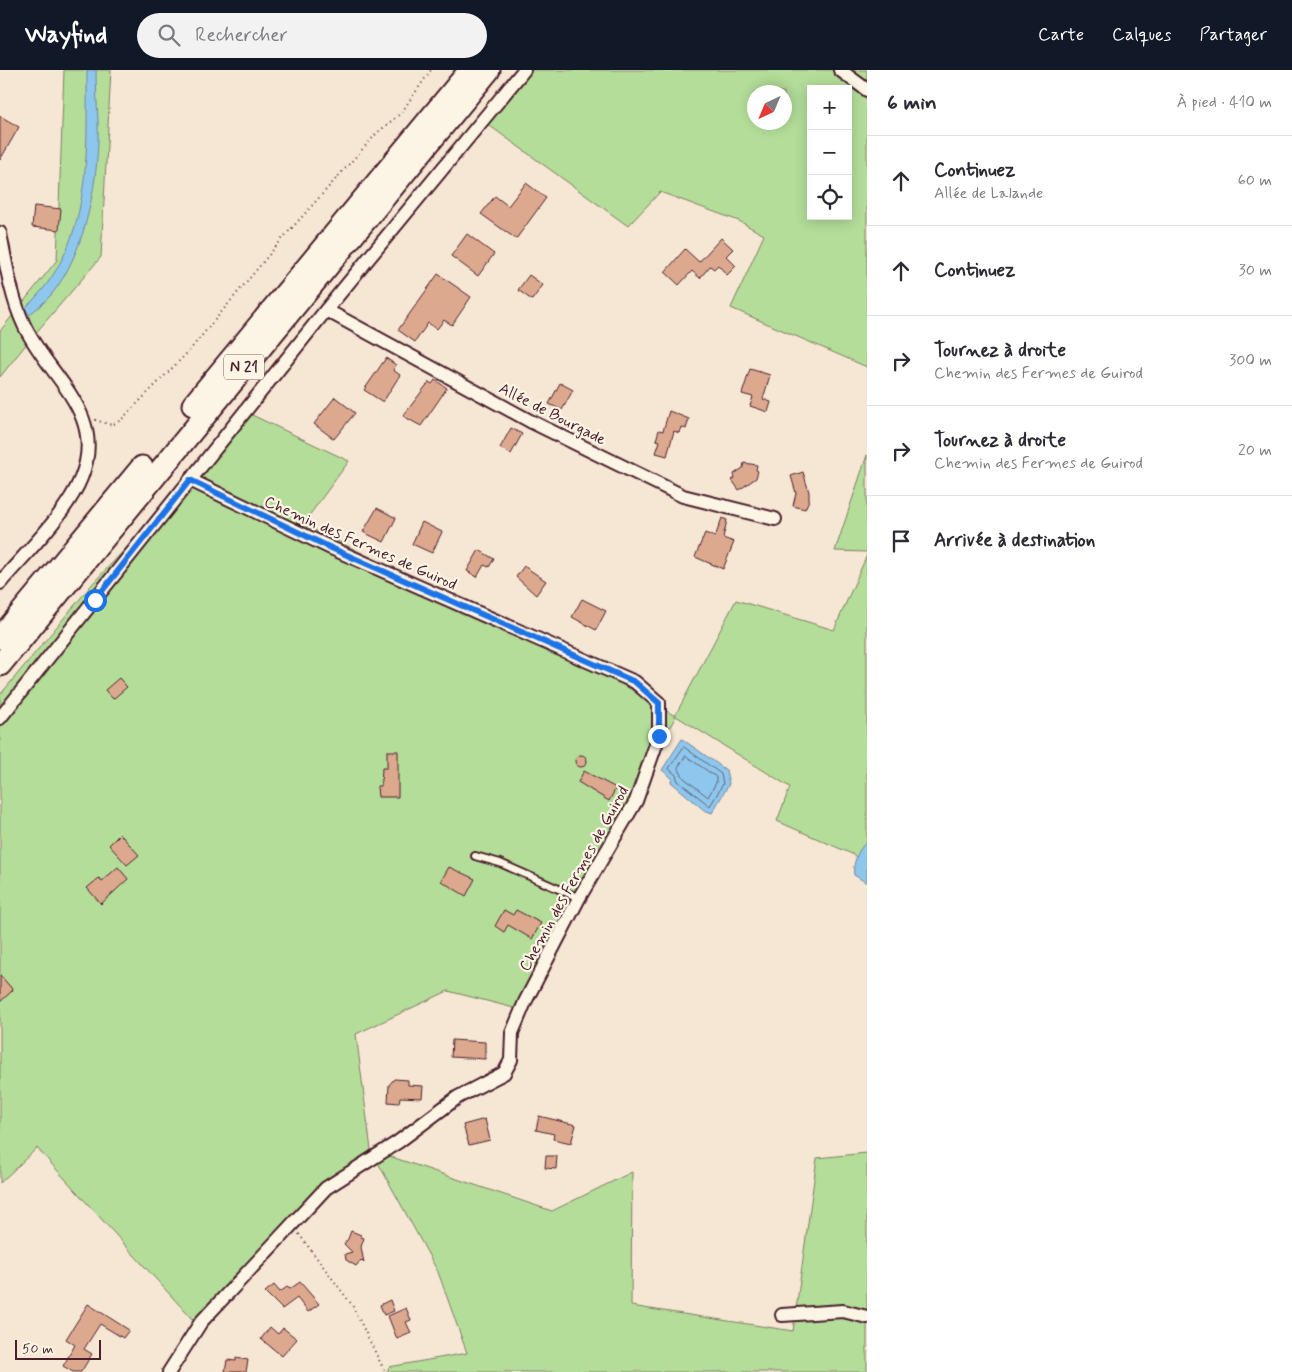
<!DOCTYPE html>
<html lang="fr">
<head>
<meta charset="utf-8">
<style>
	body { margin:0; font-family:Mynerve,sans-serif; background:#f2f2f3; color:#2b2b33 }
	.controls { position:absolute; right:15px; top:15px; display:grid; overflow:hidden; border-radius:0px; box-shadow:0 2px 12px #0003 }
	.controls button { width:45px; height:45px; display:grid; place-items:center; padding:0; border:0; border-bottom:1px solid #e1e1e2; background:#fff; color:#2b2b33; font:25px sans-serif }
	.compass { position:absolute; left:747px; top:15px; width:45px; height:45px; border-radius:50%; background:#fff; box-shadow:0 2px 12px #0003; rotate:224deg }
	.scale { position:absolute; left:15px; bottom:12px; width:86px; box-sizing:border-box; padding-left:5px; border:2px solid #4a1f2b; border-top:0; font-size:14px; line-height:18px; white-space:nowrap; color:#4a1f2b; -webkit-text-stroke:4px #fcf5e5; paint-order:stroke }
	.stop { position:absolute; width:15px; height:15px; margin:-11px; border:4px solid #1a73e8; border-radius:50%; background:#fff }
	.stop.end { background:#1a73e8; border-color:#fff; box-shadow:0 1px 5px #0008 }
	.list { margin:0; padding:0; list-style:none }
	h2 { display:flex; justify-content:space-between; align-items:center; height:65px; margin:0; padding:0 20px; font-size:21px }
	h2 small { font-size:16px; font-weight:400; color:#7c7c81 }
	.list li { display:grid; grid-template-columns:32px 1fr auto; gap:15px; align-items:center; box-sizing:border-box; height:90px; padding:0 20px; border-top:1px solid #e1e1e2 }
	.list b { display:block; font-size:19px; white-space:nowrap }
	.list p { margin:0; font-size:16px; white-space:nowrap; color:#7c7c81 }
	.list em { font-size:16px; font-style:normal; color:#7c7c81 }
	.icon { flex:none; width:28px; height:28px; fill:none; stroke:currentColor; stroke-width:2; stroke-linecap:round; stroke-linejoin:round }
	.map { position:relative; flex:none; width:867px; height:1302px; overflow:hidden }
	header { display:flex; align-items:center; gap:30px; box-sizing:border-box; height:70px; padding:0 25px; background:#111827; color:#fff }
	header strong { font-size:24px }
	nav { display:flex; gap:28px; margin-inline-start:auto; font-size:18px }
	.search { width:350px; height:45px; background:#f2f2f3; display:flex; align-items:center; gap:12px; box-sizing:border-box; padding:0 18px; border-radius:28px; color:#7c7c81; font-size:19px }
	main { display:flex }
	aside { flex:1; background:#fff }
	.map>svg:first-child { display:block }
</style>
</head>
<body>
<header>
<strong>Wayfind</strong>
<div class="search"><svg class="icon" aria-label="search" viewBox="0 0 24 24"><circle cx="10" cy="10" r="6"/><path d="M15 15l6 6"/></svg>Rechercher</div>
<nav><a>Carte</a><a>Calques</a><a>Partager</a></nav>
</header>
<main>
<div class="map">
<svg width="867" height="1302" viewBox="0 0 867 1302">
	<rect width="100%" height="100%" fill="#f6e6d4"/>
	<filter id="ink" filterUnits="userSpaceOnUse"><feTurbulence type="fractalNoise" baseFrequency=".02" numOctaves="2"/><feDisplacementMap in="SourceGraphic" scale="10" xChannelSelector="R" yChannelSelector="G"/><feConvolveMatrix kernelMatrix="1 2 1 2 8 2 1 2 1" color-interpolation-filters="sRGB"/></filter>
	<g filter="url(#ink)">
		<g fill="#b3dd99" stroke="#7e7e62" fill-rule="evenodd">
			<path d="M64 0H111L101 187 28 272 0 307V261L57 190Z"/>
			<path d="M526 0H867V297L731 238 764 165 739 151 660 122 628 156 479 48ZM811 19H848V146H811ZM754 22H784V52H754Z"/>
			<path d="M252 345 349 391 303 454 597 599 675 646 736 530 834 560 867 485V794L852 784 777 751 790 717 676 646 514 938 448 921 356 964 371 1080 552 1141 632 1102 631 1236 793 1261 817 1088 867 1083V1302H387L389 1297 467 1283 438 1202 371 1080 325 1111 193 1250 37 1078 0 1113V625L94 512Z"/>
			<path d="M867 385V482L835 481Z"/>
		</g>
		<g fill="#8ec7ed" stroke="#73849f">
			<path d="M87 0H96C96 17 97 33 98 50 100 104 87 181 51 225 45 232 36 239 29 245L25 238C93 176 87 84 87 0Z"/>
			<path d="M682 669 726 700 729 714 712 743 704 740 671 712 672 708 662 700Z"/>
			<path d="M867 772V813L854 805C852 795 858 778 867 772Z"/>
		</g>
		<g fill="none" stroke-linecap="round" stroke-linejoin="round">
			<g stroke="#656279" stroke-width="1">
				<path d="M684 677 721 704 723 714 710 736 678 711 676 705 669 699Z"/>
				<path d="M686 686 716 707V713L708 727 684 708 678 698Z"/>
			</g>
		</g>
		<g fill="#dca98f" stroke="#4a1f2b">
			<path d="M0 46 19 57 0 90Z"/>
			<path d="M526 113 546 128 516 169 481 144 495 126 508 136Z"/>
			<path d="M34 136 61 139 59 160 32 157Z"/>
			<path d="M467 164 494 184 478 206 451 186Z"/>
			<path d="M721 168 733 179 726 186 736 196 727 205 718 195 714 199 710 196 700 208 692 201 679 215 665 202 685 179 699 192Z"/>
			<path d="M438 204 471 227 452 255 444 250 437 259 428 253 415 272 398 260Z"/>
			<path d="M529 205 543 215 532 230 518 220Z"/>
			<path d="M386 288 396 295 393 300 400 305 383 332 364 320Z"/>
			<path d="M750 299 770 305 763 329 771 332 768 342 750 336 753 327 742 324Z"/>
			<path d="M435 310 447 318 421 356 403 346 429 312 432 314Z"/>
			<path d="M560 313 573 320 562 340 549 334Z"/>
			<path d="M335 327 355 343 334 369 314 354Z"/>
			<path d="M669 341 689 349 686 359 681 357 679 363 674 361 667 386 656 383 660 371 656 370 659 360 663 361Z"/>
			<path d="M511 358 522 364 511 384 500 378Z"/>
			<path d="M744 393 757 395 756 400 758 401 756 408 739 420 732 410 735 408 734 404 743 398Z"/>
			<path d="M803 402 809 422V430L805 439 793 436 796 423 791 406Z"/>
			<path d="M377 438 396 448 384 472 363 462Z"/>
			<path d="M722 448 727 450 723 468 734 472 723 499 695 487 705 463 715 467Z"/>
			<path d="M422 452 442 462 432 483 412 474Z"/>
			<path d="M479 480 494 489 489 497 484 495 477 507 467 501Z"/>
			<path d="M524 496 546 511 536 525 516 507Z"/>
			<path d="M582 529 606 541 596 560 572 547Z"/>
			<path d="M119 608 127 617 113 629 105 620Z"/>
			<path d="M387 681H398V727H378L377 716H381L382 698H387Z"/>
			<circle cx="581" cy="691" r="6"/>
			<path d="M584 701 616 718 609 731 578 712Z"/>
			<path d="M120 764 139 785 127 795 109 775Z"/>
			<path d="M118 797 128 809 101 834 87 818 99 808 102 811Z"/>
			<path d="M449 797 475 809 466 826 441 811Z"/>
			<path d="M504 840 513 845 516 840 541 853 532 869 508 855 504 862 495 856Z"/>
			<path d="M0 905 13 920 0 932Z"/>
			<path d="M452 970 485 972V989L451 987Z"/>
			<path d="M394 1009 408 1010V1015L423 1016 422 1028 400 1027 399 1033 388 1032 389 1015Z"/>
			<path d="M539 1046 576 1055 571 1073 553 1069 554 1064 536 1060Z"/>
			<path d="M485 1049 490 1070 469 1075 463 1055Z"/>
			<path d="M546 1086H557L556 1099 545 1098Z"/>
			<path d="M351 1161 361 1165V1167L364 1168 361 1177 364 1193 361 1190 356 1196 346 1190 345 1184 352 1182 344 1174 348 1169Z"/>
			<path d="M300 1212 319 1234 308 1242 297 1228 282 1239 265 1222 274 1215 280 1222 287 1217 290 1219Z"/>
			<path d="M390 1230 394 1241 384 1245 380 1235Z"/>
			<path d="M88 1234 129 1260 123 1268 100 1254 84 1279 92 1284 81 1302H73L63 1296 75 1275 66 1269Z"/>
			<path d="M406 1238 411 1250 406 1252 411 1263 397 1269 388 1246Z"/>
			<path d="M270 1257 278 1264 283 1258 297 1269 282 1286 261 1269Z"/>
			<path d="M236 1288 248 1290 246 1302H225L227 1290 236 1291Z"/>
		</g>
		<g fill="none" stroke-linecap="round" stroke-linejoin="round">
			<g stroke="#4a1f2b" stroke-width="10">
				<path id="service" d="M475 786 500 793 579 828"/>
			</g>
			<g stroke="#4a1f2b" stroke-width="16">
				<g id="minor">
					<path d="M840 0 867 20"/>
					<path d="M0 163C6 194 11 227 24 255 48 307 108 343 81 408 67 443 25 484 0 513"/>
					<path d="M326 240 530 351 683 426 775 449"/>
					<path d="M0 648 326 240 524 0"/>
					<path d="M782 1245 843 1241 867 1247"/>
					<path d="M169 1302 201 1252 326 1118 398 1072 458 1027 504 1003 511 990 512 963 525 932 579 828 636 731 659 666V633L635 612 331 478 190 410"/>
				</g>
			</g>
			<g stroke="#4a1f2b" stroke-width="25">
				<g id="trunk">
					<path d="M193 335 470 0"/>
					<path d="M0 568 142 397"/>
					<path d="M0 595 489 0"/>
				</g>
			</g>
			<g stroke="#4a1f2b" stroke-width="2" stroke-dasharray="1 4" stroke-linecap="butt">
				<path d="M95 350 112 355 121 350 189 281 283 168 377 63 401 43 431 0"/>
				<path d="M299 1164 352 1235 385 1302"/>
			</g>
			<use href="#service" stroke="#fcf5e5" stroke-width="6"/>
			<use href="#minor" stroke="#fcf5e5" stroke-width="12"/>
			<use href="#trunk" stroke="#fcf5e5" stroke-width="21"/>
		</g>
	</g>
	<g fill="none" stroke-linecap="round" stroke-linejoin="round" filter="url(#ink)">
		<path stroke="#1a73e8" stroke-width="6" d="M95 530 190 410 331 478 635 612 659 633V666"/>
	</g>
	<g text-anchor="middle" stroke-width="4.5" stroke-linejoin="round" paint-order="stroke">
		<rect fill="#fcf5e5" stroke="#7f5f63" stroke-width="1" x="224" y="284.5" width="40" height="25" rx="4"/>
		<g font-size="15" font-weight="bold" fill="#4a1f2b">
			<text x="244" y="302">N 21</text>
		</g>
		<g font-size="16" fill="#4a1f2b" stroke="#fcf5e5">
			<text transform="translate(553 343) rotate(27)" y="6">Allée de Bourgade</text>
			<text transform="translate(361 472) rotate(24)" y="6">Chemin des Fermes de Guirod</text>
			<text transform="translate(573 808) rotate(-61)" y="6">Chemin des Fermes de Guirod</text>
		</g>
	</g>
</svg>
<div class="controls">
<button>+</button>
<button>−</button>
<button><svg class="icon" aria-label="locate" viewBox="0 0 24 24"><circle cx="12" cy="12" r="6"/><path d="M12 2v4M12 18v4M2 12h4M18 12h4"/></svg></button>
</div>
<svg class="compass" viewBox="-18 -18 36 36"><path d="M0-13l5 13h-10z" fill="#e53935"/><path d="M0 13l5-13h-10z" fill="#7c7c81"/></svg>
<div class="scale">50 m</div>
<div class="stop" style="left:95px;top:530px"></div>
<div class="stop end" style="left:659px;top:666px"></div>
</div>
<aside>
<h2>6 min<small>À pied · 410 m</small></h2>
<ul class="list">
<li><svg class="icon" aria-label="ahead" viewBox="0 0 24 24"><path d="M12 20V5M6 11l6-6 6 6"/></svg><div><b>Continuez</b><p>Allée de Lalande</p></div><em>60 m</em></li>
<li><svg class="icon" aria-label="ahead" viewBox="0 0 24 24"><path d="M12 20V5M6 11l6-6 6 6"/></svg><div><b>Continuez</b></div><em>30 m</em></li>
<li><svg class="icon" aria-label="right" viewBox="0 0 24 24"><path d="M7 20v-9h11M14 6l5 5-5 5"/></svg><div><b>Tournez à droite</b><p>Chemin des Fermes de Guirod</p></div><em>300 m</em></li>
<li><svg class="icon" aria-label="right" viewBox="0 0 24 24"><path d="M7 20v-9h11M14 6l5 5-5 5"/></svg><div><b>Tournez à droite</b><p>Chemin des Fermes de Guirod</p></div><em>20 m</em></li>
<li><svg class="icon" aria-label="arrive" viewBox="0 0 24 24"><path d="M6 21V4h12l-3 4 3 4H6"/></svg><div><b>Arrivée à destination</b></div></li>
</ul>
</aside>
</main>
</body>
</html>
